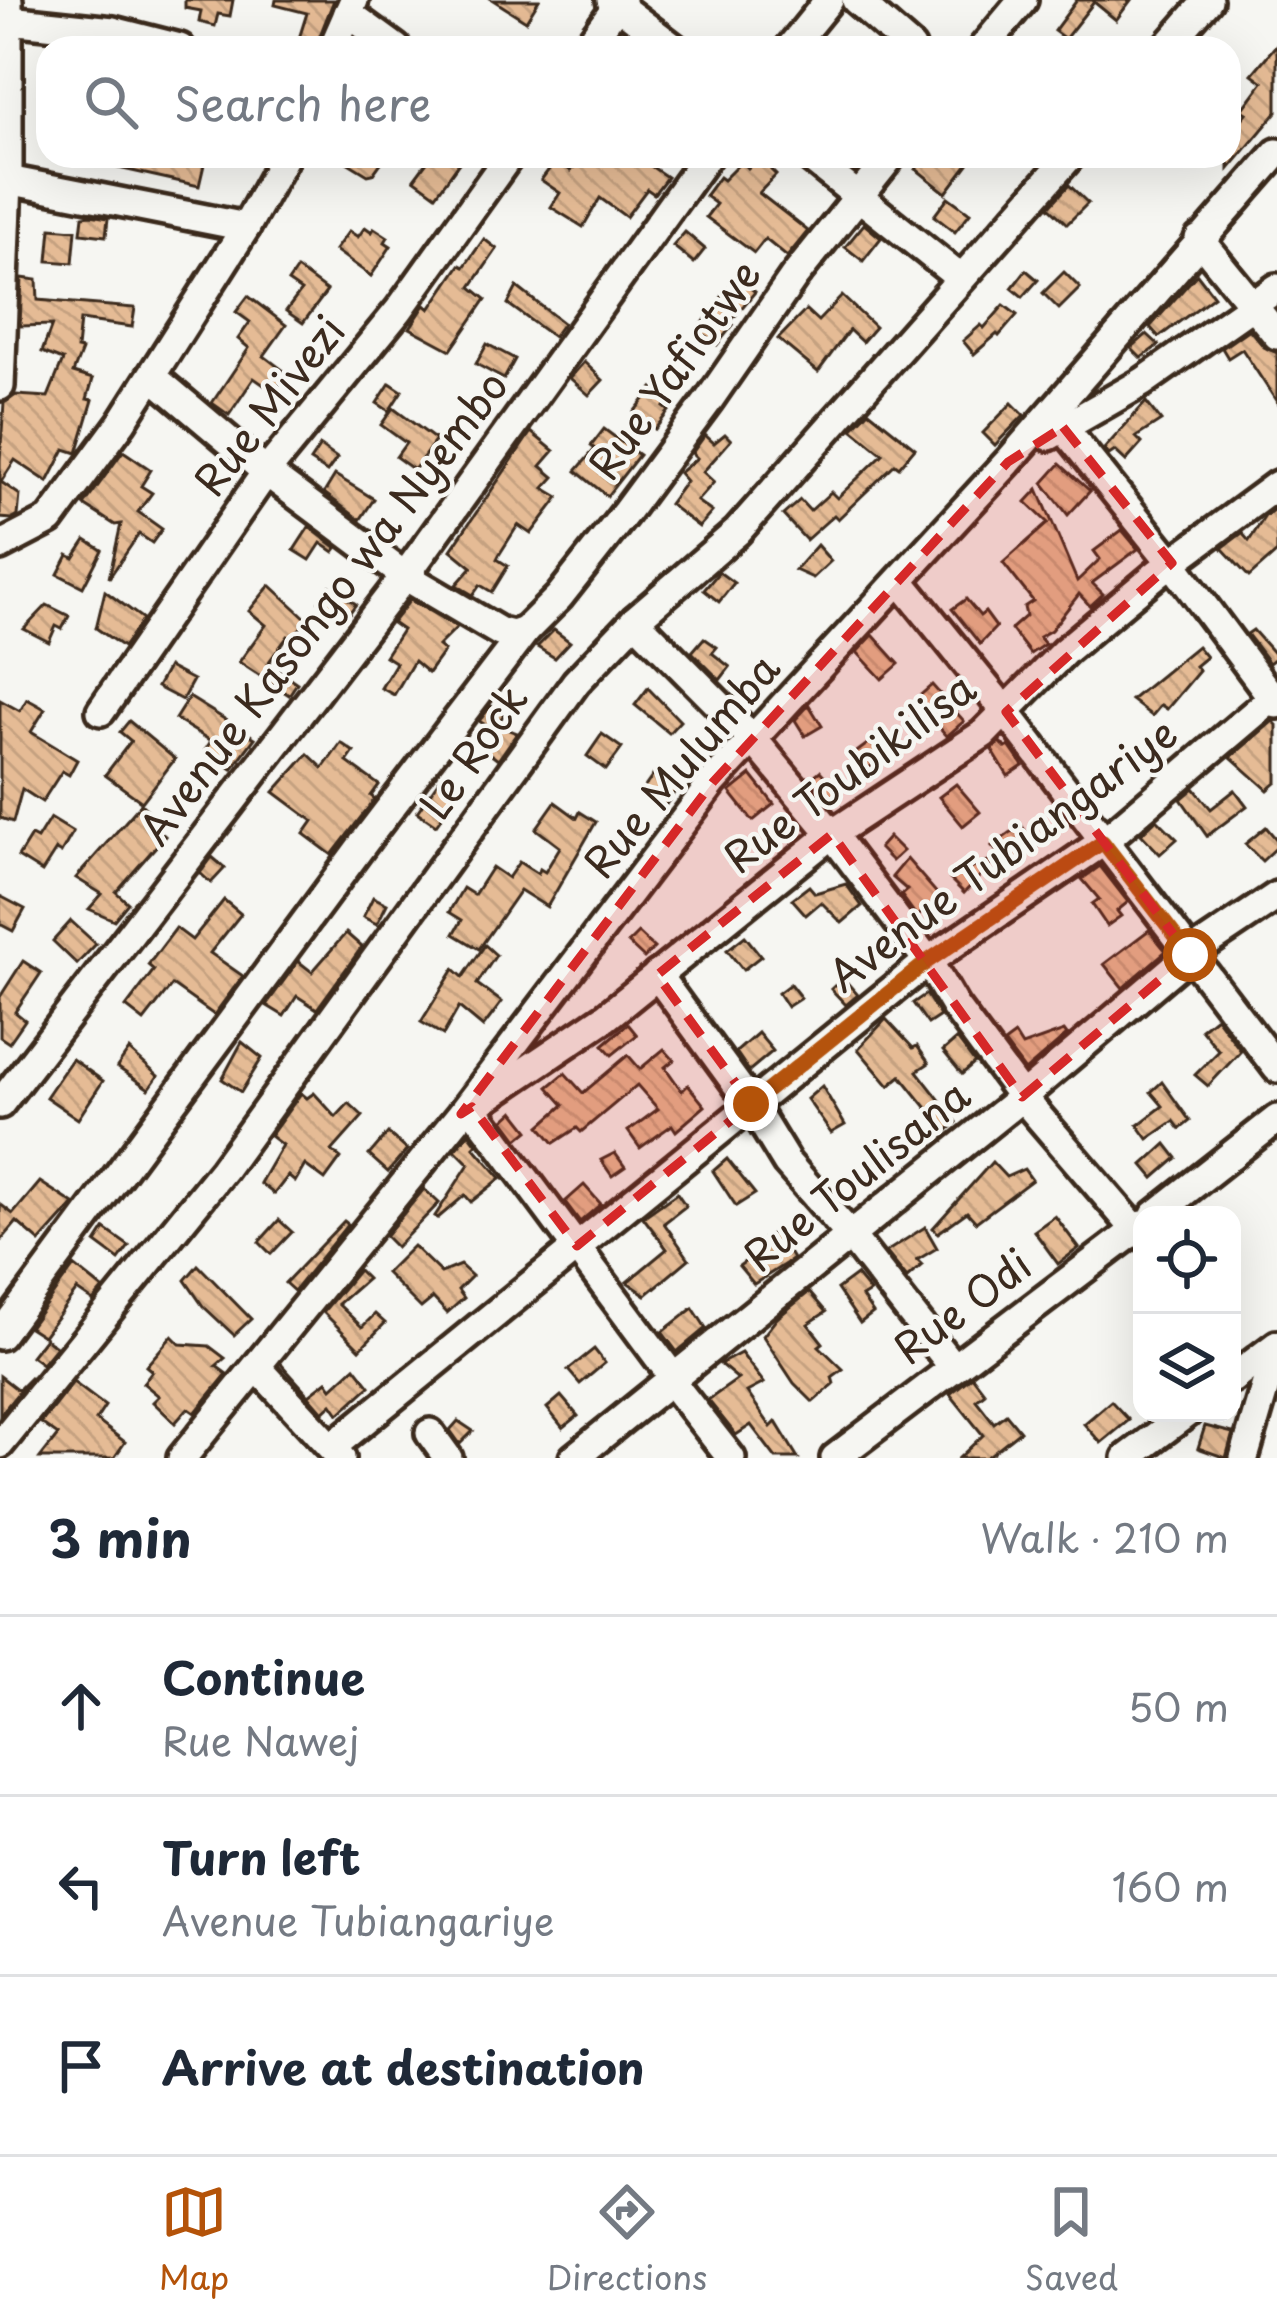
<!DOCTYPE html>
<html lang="en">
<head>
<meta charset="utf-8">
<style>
	body { margin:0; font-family:"Playpen Sans",sans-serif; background:#f6f6f7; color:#1f2937 }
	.controls { position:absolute; right:36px; bottom:36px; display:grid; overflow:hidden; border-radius:24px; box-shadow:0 12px 48px #0002 }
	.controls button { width:108px; height:108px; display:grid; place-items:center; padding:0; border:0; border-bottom:3px solid #e0e1e3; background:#fff; color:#1f2937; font:60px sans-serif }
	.stop { position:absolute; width:36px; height:36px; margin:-27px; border:9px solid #b45309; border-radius:50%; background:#fff }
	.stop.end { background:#b45309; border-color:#fff; box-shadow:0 3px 12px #0008 }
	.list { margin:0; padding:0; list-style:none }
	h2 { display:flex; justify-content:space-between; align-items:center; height:156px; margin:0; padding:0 48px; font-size:51px }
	h2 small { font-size:39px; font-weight:400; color:#747a83 }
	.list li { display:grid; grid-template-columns:78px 1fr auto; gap:36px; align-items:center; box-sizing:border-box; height:180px; padding:0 48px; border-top:3px solid #e0e1e3 }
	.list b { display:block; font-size:45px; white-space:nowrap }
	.list p { margin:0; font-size:39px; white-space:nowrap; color:#747a83 }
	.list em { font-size:39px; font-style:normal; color:#747a83 }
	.icon { flex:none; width:66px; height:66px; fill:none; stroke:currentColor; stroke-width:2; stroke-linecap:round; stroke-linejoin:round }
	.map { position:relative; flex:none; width:1277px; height:1458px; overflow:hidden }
	.search { position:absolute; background:#fff; box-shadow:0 12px 48px #0002; left:36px; right:36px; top:36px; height:132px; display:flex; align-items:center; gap:30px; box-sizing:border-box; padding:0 42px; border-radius:36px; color:#747a83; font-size:45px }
	.sheet { height:696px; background:#fff }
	nav { display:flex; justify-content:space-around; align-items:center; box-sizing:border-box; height:168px; border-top:3px solid #e0e1e3; background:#fff; font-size:33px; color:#747a83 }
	nav a { display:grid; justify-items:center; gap:6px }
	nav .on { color:#b45309 }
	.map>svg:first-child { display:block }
</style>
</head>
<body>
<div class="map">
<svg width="1277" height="1458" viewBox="0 0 1277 1458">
	<defs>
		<pattern id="building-back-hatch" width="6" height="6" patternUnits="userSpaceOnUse" patternTransform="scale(3)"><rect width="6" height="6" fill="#e5bb95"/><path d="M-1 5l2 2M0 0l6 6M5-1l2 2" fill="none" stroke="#c5a180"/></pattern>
	</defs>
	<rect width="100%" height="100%" fill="#f6f6f2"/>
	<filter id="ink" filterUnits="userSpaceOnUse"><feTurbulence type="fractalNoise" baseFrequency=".00833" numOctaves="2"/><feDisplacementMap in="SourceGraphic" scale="24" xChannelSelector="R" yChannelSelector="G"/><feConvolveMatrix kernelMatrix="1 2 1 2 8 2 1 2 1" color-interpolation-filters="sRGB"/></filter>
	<g filter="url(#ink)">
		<g fill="url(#building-back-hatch)" stroke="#3b2a1e" stroke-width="3">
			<path d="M185 0H233L230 16 218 14 215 26 199 22 201 11 185 8Z"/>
			<path d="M276 0H334L315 48H296L307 13 275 5Z"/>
			<path d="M493 0H539L526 21Z"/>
			<path d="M1077 0H1131L1116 20 1094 2 1065 39 1054 31Z"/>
			<path d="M1277 44V112L1229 169V135L1247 113 1242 110 1263 82 1252 74Z"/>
			<path d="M93 156H140L169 163 170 156H206L199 186 92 162Z"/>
			<path d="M337 156H386L373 174 368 175Z"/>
			<path d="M431 156H464L436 195 414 179Z"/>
			<path d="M582 156H649L645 162 667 177 654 194 647 189 626 217 600 198 583 227 551 207 560 193 541 180 556 160 571 171Z"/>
			<path d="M759 156H781L771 170 776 175 759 193 808 231 787 257 765 239 754 253 706 217 716 204 705 196 719 177 723 180 742 161 748 168Z"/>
			<path d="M926 156H959L968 164 946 193 916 169Z"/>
			<path d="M1069 185 1088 203 1067 224 1049 207Z"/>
			<path d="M948 197 970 213 955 232 934 216Z"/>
			<path d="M91 215 108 218 106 236 81 233 83 216Z"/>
			<path d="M864 224 881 238 863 261 845 247Z"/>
			<path d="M365 227 372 232 374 228 388 237 385 242 391 246 371 276 335 250 349 231 358 237Z"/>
			<path d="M51 228 76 230 73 263 48 261Z"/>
			<path d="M685 232 705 249 694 263 673 246Z"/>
			<path d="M484 239 497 249 471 287 486 299 451 350 410 328 425 305 430 309 460 265 464 267Z"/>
			<path d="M297 269 327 291 303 323 286 311 301 291 288 282Z"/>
			<path d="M1026 270 1038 280 1023 297 1012 288Z"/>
			<path d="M1064 272 1080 288 1059 309 1043 293Z"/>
			<path d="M1197 274 1214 296 1159 337 1150 327Z"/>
			<path d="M737 276 755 292 729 323 733 325 717 345 698 330Z"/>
			<path d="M22 278 37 280 38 300 135 308 132 327 80 320 77 349 82 350 73 373 93 379 87 399 93 400 77 453 65 449 48 482 15 460 1 482 20 495 18 516 13 519 0 518V460L4 403 16 395 48 397 63 360 42 352 52 325 20 326Z"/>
			<path d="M517 287 563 323 553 337 508 304Z"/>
			<path d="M248 296 286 325 264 356 288 374 274 392 254 378 229 415 212 403 249 348 238 339 250 322 236 312Z"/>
			<path d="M842 296 875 327 862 342 849 330 818 372 778 339 806 310 818 321Z"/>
			<path d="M1004 305 1017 315 999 336 997 334 974 354 963 341 981 325 984 328Z"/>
			<path d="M1249 329 1264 347 1277 353V402L1242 349 1228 358 1222 348Z"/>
			<path d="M1147 334 1159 345 1141 358 1131 348Z"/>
			<path d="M487 344 515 359 504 379 476 364Z"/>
			<path d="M584 362 603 380 589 395 570 378Z"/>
			<path d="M390 383 402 391 389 411 377 403Z"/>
			<path d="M653 388 668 402 664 407 669 411 655 429 634 412Z"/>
			<path d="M1146 402 1161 421 1136 437 1142 443 1126 461 1115 451 1109 455 1104 449Z"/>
			<path d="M1012 403 1024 415 995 445 983 433Z"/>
			<path d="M393 408 436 440 414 470 396 457 406 443 381 425Z"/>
			<path d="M869 411 915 448 899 467 895 464 838 519 834 515 806 540 783 515 800 500 810 511 831 492 837 498 883 454 852 429Z"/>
			<path d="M604 429 639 455 607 496 576 471 595 449 591 446Z"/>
			<path d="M531 432 554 451 541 466 554 477 544 488 559 497 531 534 518 525 499 555 497 559 508 566 492 592 480 585 473 595 456 585 472 567 451 550Z"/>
			<path d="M725 434 731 440 703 472 714 482 697 501 712 512 699 527 669 504 686 481 679 473 697 458 692 453 705 435 714 443Z"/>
			<path d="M320 446 337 458 327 472 310 461Z"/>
			<path d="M123 451 151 470 141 486 152 493 138 512 162 529 152 543 139 534 109 578 121 524 115 525 84 505Z"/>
			<path d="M1060 464 1090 491 1068 515 1043 483Z"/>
			<path d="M335 475 374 499 360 520 324 493Z"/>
			<path d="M1038 489 1077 581 1100 559 1094 551 1122 530 1138 549 1092 583 1103 594 1090 606 1079 594 1051 630 1039 637 1045 644 1030 654 1011 629 1026 616 1024 607 1033 601 1003 563 1048 523 1026 502Z"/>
			<path d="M1277 507V552L1249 577 1222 548 1242 533 1249 541 1265 516Z"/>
			<path d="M309 527 337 548 334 552 321 543 310 560 294 550Z"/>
			<path d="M86 540 102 550 83 587 58 574 68 555 74 558Z"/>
			<path d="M817 545 831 561 813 578 795 570Z"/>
			<path d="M719 572 734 583 719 602 704 590Z"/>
			<path d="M270 585 308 620 291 638 288 636 268 663 297 683 289 695 239 662 266 625 249 611Z"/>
			<path d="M330 586 356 604 345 619 319 601Z"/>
			<path d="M105 591 143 619 123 647 96 628Z"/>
			<path d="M966 599 980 616 985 612 996 627 980 644 952 609Z"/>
			<path d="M410 600 457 627 438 646 444 651 428 673 414 661 394 695 381 688 396 663 385 656 402 630 392 623Z"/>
			<path d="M47 605 69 616 62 629 56 626 49 642 24 629Z"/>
			<path d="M554 630 570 642 555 658 537 647Z"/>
			<path d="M1253 630 1277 657 1269 663 1247 634Z"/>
			<path d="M873 635 899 664 882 679 857 652Z"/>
			<path d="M704 638 717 647 712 653 730 667 720 680 692 652Z"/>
			<path d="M1197 646 1206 657 1195 666 1199 671 1167 709 1161 705 1152 716 1131 700Z"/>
			<path d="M168 667 193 680 182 700 157 687Z"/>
			<path d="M932 685 964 721 947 736 915 700Z"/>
			<path d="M648 688 680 721 669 733 635 705Z"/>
			<path d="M189 697 255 738 232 769 205 750 211 741 175 719Z"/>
			<path d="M27 699 45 709 31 732 77 760 69 775 62 771 42 802 22 789 13 822 0 818V700L20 711Z"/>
			<path d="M809 705 822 726 805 736 795 720Z"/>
			<path d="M491 706 504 714 494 730 479 721Z"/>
			<path d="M129 721 175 759 142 802 105 775 131 741 120 732Z"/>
			<path d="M1273 721 1277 725V782L1268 790 1231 757Z"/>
			<path d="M499 726 517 733 498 760 485 750Z"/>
			<path d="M602 734 622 748 606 770 587 756Z"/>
			<path d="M874 739 886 754 868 769 854 754Z"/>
			<path d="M1000 742 1006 748 1009 746 1023 766 1008 776 992 750Z"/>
			<path d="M341 743 354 752 347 762 379 785 371 796 375 799 332 855 304 834 313 821 274 792 308 754 323 768Z"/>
			<path d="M820 771 840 793 830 803 810 779Z"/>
			<path d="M444 773 463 787 436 825 417 812Z"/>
			<path d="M654 774 676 790 665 806 642 791Z"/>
			<path d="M751 775 774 804 753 821 730 792Z"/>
			<path d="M956 784 980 812 963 826 939 797Z"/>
			<path d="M1194 788 1211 809 1235 790 1247 806 1207 836 1181 799Z"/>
			<path d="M555 802 577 818 580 812 596 822 547 907 520 890 479 949 454 934 462 920 449 912 463 888 474 895 492 867 508 878 519 862 538 874 540 869 545 872 560 847 536 829Z"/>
			<path d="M141 804 156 818 151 823 165 836 116 892 128 903 114 920 89 909 102 894 76 878Z"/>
			<path d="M50 818 73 832 61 853 56 850 42 872 18 857 31 836 37 839Z"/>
			<path d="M1157 819 1177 839 1160 854 1141 834Z"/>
			<path d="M1021 825 1037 847 1010 867 992 846Z"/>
			<path d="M1266 827 1277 840V847L1262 861 1245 844Z"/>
			<path d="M889 837 903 851 892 861 879 848Z"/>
			<path d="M212 857 225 868 211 883 200 873Z"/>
			<path d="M998 857 964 893 950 879 965 865 970 869Z"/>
			<path d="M907 859 940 897 917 917 901 895 907 890 892 877Z"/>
			<path d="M1100 866 1128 902 1117 911 1121 916 1107 926 1092 904 1099 899 1082 879Z"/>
			<path d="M846 884 862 906 842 923 821 902 806 915 792 899 809 886 815 893Z"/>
			<path d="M0 896 25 909 13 931 0 924Z"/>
			<path d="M373 897 387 904 377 924 363 917Z"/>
			<path d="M224 900 241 914 210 953 243 976 214 1015 172 985 144 1021 126 1007 154 970 148 965 176 928 192 940Z"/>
			<path d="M71 921 96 944 77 964 53 941Z"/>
			<path d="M1149 930 1166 951 1123 988 1104 964Z"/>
			<path d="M346 933 362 947 317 1009 297 996 284 1016 266 1005 298 961 312 972Z"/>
			<path d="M638 933 654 948 644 958 628 943Z"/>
			<path d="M745 936 761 956 743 970 727 950Z"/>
			<path d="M485 945 496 955 477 984 502 1002 483 1027 459 1007 443 1035 421 1022 454 969 463 977Z"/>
			<path d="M23 961 41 973 15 1012 25 1020 9 1043 0 1037V997Z"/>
			<path d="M843 978 858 995 846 1005 831 989Z"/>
			<path d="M790 984 801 998 787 1007 778 993Z"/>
			<path d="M926 994 940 1016 928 1024 913 1003Z"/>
			<path d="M1216 1017 1241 1051 1208 1086 1195 1075 1219 1051 1201 1029Z"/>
			<path d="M886 1019 913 1048 917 1046 929 1063 917 1071 957 1122 946 1132 901 1076 889 1086 858 1049Z"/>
			<path d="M628 1024 637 1035 612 1055 603 1045Z"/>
			<path d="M1064 1031 1067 1035 1025 1071 1004 1043 1015 1035 1022 1046Z"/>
			<path d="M758 1033 773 1051 749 1071 736 1052Z"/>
			<path d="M957 1039 975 1063 962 1074 943 1051Z"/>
			<path d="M242 1042 262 1058 241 1092 222 1079Z"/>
			<path d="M664 1049 674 1060 665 1067 682 1091 688 1085 705 1106 676 1131 672 1125 640 1148 628 1131 658 1109 637 1085 581 1132 577 1128 554 1143 540 1126 564 1105 548 1087 565 1073 583 1093 628 1055 640 1069Z"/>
			<path d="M129 1050 158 1076 149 1089 117 1067Z"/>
			<path d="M72 1059 103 1081 78 1119 46 1097Z"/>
			<path d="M1162 1082 1190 1121 1180 1129 1174 1121 1148 1139 1138 1125 1163 1106 1151 1092Z"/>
			<path d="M822 1086 845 1125 831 1133 807 1099Z"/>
			<path d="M301 1093 307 1098 314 1093 336 1117 349 1103 363 1116 332 1151 341 1158 325 1180 305 1165 295 1182 288 1176 274 1194 260 1183 282 1145 270 1136Z"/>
			<path d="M514 1111 529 1130 518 1139 504 1120Z"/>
			<path d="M388 1133 407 1150 388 1172 369 1155Z"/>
			<path d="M469 1133 477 1144 474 1147 501 1178 471 1202 465 1195 438 1218 435 1216 469 1164 455 1150Z"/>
			<path d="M1166 1144 1177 1158 1154 1178 1143 1165Z"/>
			<path d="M615 1153 625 1167 612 1176 601 1160Z"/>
			<path d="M727 1159 755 1194 736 1206 713 1171Z"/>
			<path d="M992 1162 1006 1177 1024 1169 1032 1180 976 1222 967 1212 938 1233 933 1228Z"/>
			<path d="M40 1182 74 1204 40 1242 17 1222 0 1242V1204L13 1214Z"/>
			<path d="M584 1185 601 1204 580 1222 565 1202Z"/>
			<path d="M424 1189 439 1203 396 1247 385 1236Z"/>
			<path d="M677 1193 686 1206 664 1223 689 1259 646 1295 627 1282 667 1249 643 1217Z"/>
			<path d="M1055 1216 1079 1248 1058 1264 1034 1231Z"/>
			<path d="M279 1220 292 1232 271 1254 259 1242Z"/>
			<path d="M344 1221 348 1224 294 1291 285 1283Z"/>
			<path d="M925 1227 937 1248 917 1260 922 1265 907 1278 886 1252Z"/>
			<path d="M105 1229 129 1246 119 1260 96 1243Z"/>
			<path d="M776 1231 793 1259 754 1284 739 1266 768 1245 764 1238Z"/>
			<path d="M413 1246 441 1273 460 1265 472 1276 458 1290 464 1298 447 1313 433 1298 421 1308 386 1273Z"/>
			<path d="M198 1265 251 1319 234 1335 203 1306 185 1280Z"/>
			<path d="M74 1266 103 1289 93 1301 77 1290 43 1336 29 1327Z"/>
			<path d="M358 1270 367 1279 338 1304 362 1327 375 1314 385 1323 360 1349 323 1312Z"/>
			<path d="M856 1275 870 1292 862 1297 873 1313 860 1323 837 1289Z"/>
			<path d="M809 1292 826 1312 808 1324 823 1343 819 1346 843 1369 832 1377 834 1384 813 1402 794 1383 763 1336 777 1318Z"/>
			<path d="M693 1308 706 1328 677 1352 662 1332Z"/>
			<path d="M172 1336 180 1344 209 1346 225 1358 216 1366 227 1374 195 1413 188 1408 175 1423 153 1402 159 1396 143 1383 152 1371 146 1366Z"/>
			<path d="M45 1338 56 1347 42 1364 31 1356Z"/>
			<path d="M594 1349 605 1363 580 1384 568 1370Z"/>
			<path d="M741 1353 764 1383 747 1392 771 1427 776 1422 798 1458H776L751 1425 736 1435 708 1400 738 1379 720 1364Z"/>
			<path d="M281 1364 309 1395 327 1381 332 1388 355 1367 370 1386 339 1414 332 1404 323 1412Z"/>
			<path d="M0 1376 18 1390 31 1377 0 1415Z"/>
			<path d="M972 1376 985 1393 976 1400 994 1423 1006 1414 1020 1431 986 1458H959L983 1435 950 1394Z"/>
			<path d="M73 1382 105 1406 96 1420 125 1442 114 1458H40L58 1435 41 1423Z"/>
			<path d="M561 1396 578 1416 563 1428 547 1408Z"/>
			<path d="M1111 1401 1129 1420 1101 1443 1084 1424Z"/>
			<path d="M458 1421 473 1431 460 1444 450 1430Z"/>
			<path d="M1205 1426 1233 1433 1226 1458 1198 1448Z"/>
		</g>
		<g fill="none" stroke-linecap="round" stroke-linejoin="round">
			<g stroke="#3b2a1e" stroke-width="36">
				<g id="minor">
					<path d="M611 0 674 48"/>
					<path d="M856 0 911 48"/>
					<path d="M348 13 396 48"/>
					<path d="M9 20 113 31 180 48"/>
					<path d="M333 48 354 0"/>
					<path d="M586 48 621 0"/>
					<path d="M790 48 829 0"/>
					<path d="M983 48 1023 0"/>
					<path d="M1166 48 1208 0"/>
					<path d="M808 156 960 278"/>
					<path d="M8 180 246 227"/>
					<path d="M1199 239 1277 335"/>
					<path d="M152 376 266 472 405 576 500 632 513 635 525 631"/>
					<path d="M0 386 8 180V0"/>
					<path d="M1063 427 1172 563 1277 704"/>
					<path d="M1049 436 1143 382 1277 288"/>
					<path d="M0 546 50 520 122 422 246 227 285 156"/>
					<path d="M900 581 1006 712 1277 1068"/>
					<path d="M635 620 753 739 832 834 928 961 955 1007 1022 1097 1136 1230"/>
					<path d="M101 711 266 472 399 310 509 156"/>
					<path d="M657 975 751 1104 787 1163 850 1235 953 1367"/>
					<path d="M480 1102 606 1017 832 834 983 734 1065 651 1158 573 1277 485"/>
					<path d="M0 1104 405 576 707 156"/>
					<path d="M472 1107 673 1377"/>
					<path d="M1155 1215 1277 1119"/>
					<path d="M0 1335 368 837 525 631 559 597 626 512 709 400 794 277 891 156"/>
					<path d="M257 1367 341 1458"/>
					<path d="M1232 1379 1277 1345"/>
					<path d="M670 1380 731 1458"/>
					<path d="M430 1433 448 1458"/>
					<path d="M0 1444 223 1170 576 682 635 620 737 532 1070 156"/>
					<path d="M332 1447 928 961 1103 842 1277 694"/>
					<path d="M182 1458 461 1114 713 782 1008 462 1277 153"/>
					<path d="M574 1458 1022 1097 1189 955 1277 896"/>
					<path d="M835 1458 1142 1225"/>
					<path d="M1127 1458 1187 1413"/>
					<path d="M1244 1458 1277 1346"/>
				</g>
			</g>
			<use href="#minor" stroke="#f6f6f2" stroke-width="27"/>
		</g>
	</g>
	<g fill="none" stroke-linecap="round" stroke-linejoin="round" filter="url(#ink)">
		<path stroke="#b45309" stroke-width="15" d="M751 1104 928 961 1103 842 1190 955"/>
	</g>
	<path fill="#d62828" fill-opacity="0.2" stroke="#d62828" stroke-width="9" stroke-dasharray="24 15" stroke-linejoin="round" d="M1063 427 1172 563 1006 712 1189 955 1022 1097 832 834 657 975 751 1104 577 1246 472 1107 461 1114 713 782 1008 462Z"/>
	<g text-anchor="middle" stroke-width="9" stroke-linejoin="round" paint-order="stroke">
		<g font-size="42" fill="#3b2a1e" stroke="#f6f6f2">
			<text transform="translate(675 370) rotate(-54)" y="15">Rue Yafiotwe</text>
			<text transform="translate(270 406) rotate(-52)" y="15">Rue Mivezi</text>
			<text transform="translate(324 608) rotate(-53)" y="15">Avenue Kasongo wa Nyembo</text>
			<text transform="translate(474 752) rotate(-55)" y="15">Le Rock</text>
			<text transform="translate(682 766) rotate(-50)" y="15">Rue Mulumba</text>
			<text transform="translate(850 773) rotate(-37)" y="15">Rue Toubikilisa</text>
			<text transform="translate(1003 855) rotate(-37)" y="15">Avenue Tubiangariye</text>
			<text transform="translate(857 1176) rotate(-39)" y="15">Rue Toulisana</text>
			<text transform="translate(963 1307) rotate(-37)" y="15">Rue Odi</text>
		</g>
	</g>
</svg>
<div class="controls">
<button><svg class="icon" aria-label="locate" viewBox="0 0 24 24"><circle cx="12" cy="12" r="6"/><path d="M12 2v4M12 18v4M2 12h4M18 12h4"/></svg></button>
<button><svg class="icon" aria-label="layers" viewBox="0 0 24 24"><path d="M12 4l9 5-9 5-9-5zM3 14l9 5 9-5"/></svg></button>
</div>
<div class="stop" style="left:1190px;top:955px"></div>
<div class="stop end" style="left:751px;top:1104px"></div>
<div class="search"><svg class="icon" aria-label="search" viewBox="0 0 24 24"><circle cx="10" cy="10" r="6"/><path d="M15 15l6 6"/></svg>Search here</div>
</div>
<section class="sheet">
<h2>3 min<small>Walk · 210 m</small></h2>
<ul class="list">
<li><svg class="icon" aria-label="ahead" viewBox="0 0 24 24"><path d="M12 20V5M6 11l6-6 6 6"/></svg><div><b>Continue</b><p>Rue Nawej</p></div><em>50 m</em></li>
<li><svg class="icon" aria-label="left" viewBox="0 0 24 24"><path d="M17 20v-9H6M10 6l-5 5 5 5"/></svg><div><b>Turn left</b><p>Avenue Tubiangariye</p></div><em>160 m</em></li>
<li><svg class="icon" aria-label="arrive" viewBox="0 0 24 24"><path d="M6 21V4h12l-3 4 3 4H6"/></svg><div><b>Arrive at destination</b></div></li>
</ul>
</section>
<nav>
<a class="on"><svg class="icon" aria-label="map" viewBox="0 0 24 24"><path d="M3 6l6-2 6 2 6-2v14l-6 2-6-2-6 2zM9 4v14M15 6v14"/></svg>Map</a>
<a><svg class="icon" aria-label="directions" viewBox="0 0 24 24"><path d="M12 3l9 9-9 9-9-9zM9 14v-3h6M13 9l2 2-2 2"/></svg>Directions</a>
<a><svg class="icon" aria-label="saved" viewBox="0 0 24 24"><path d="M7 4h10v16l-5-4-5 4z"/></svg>Saved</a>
</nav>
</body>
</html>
